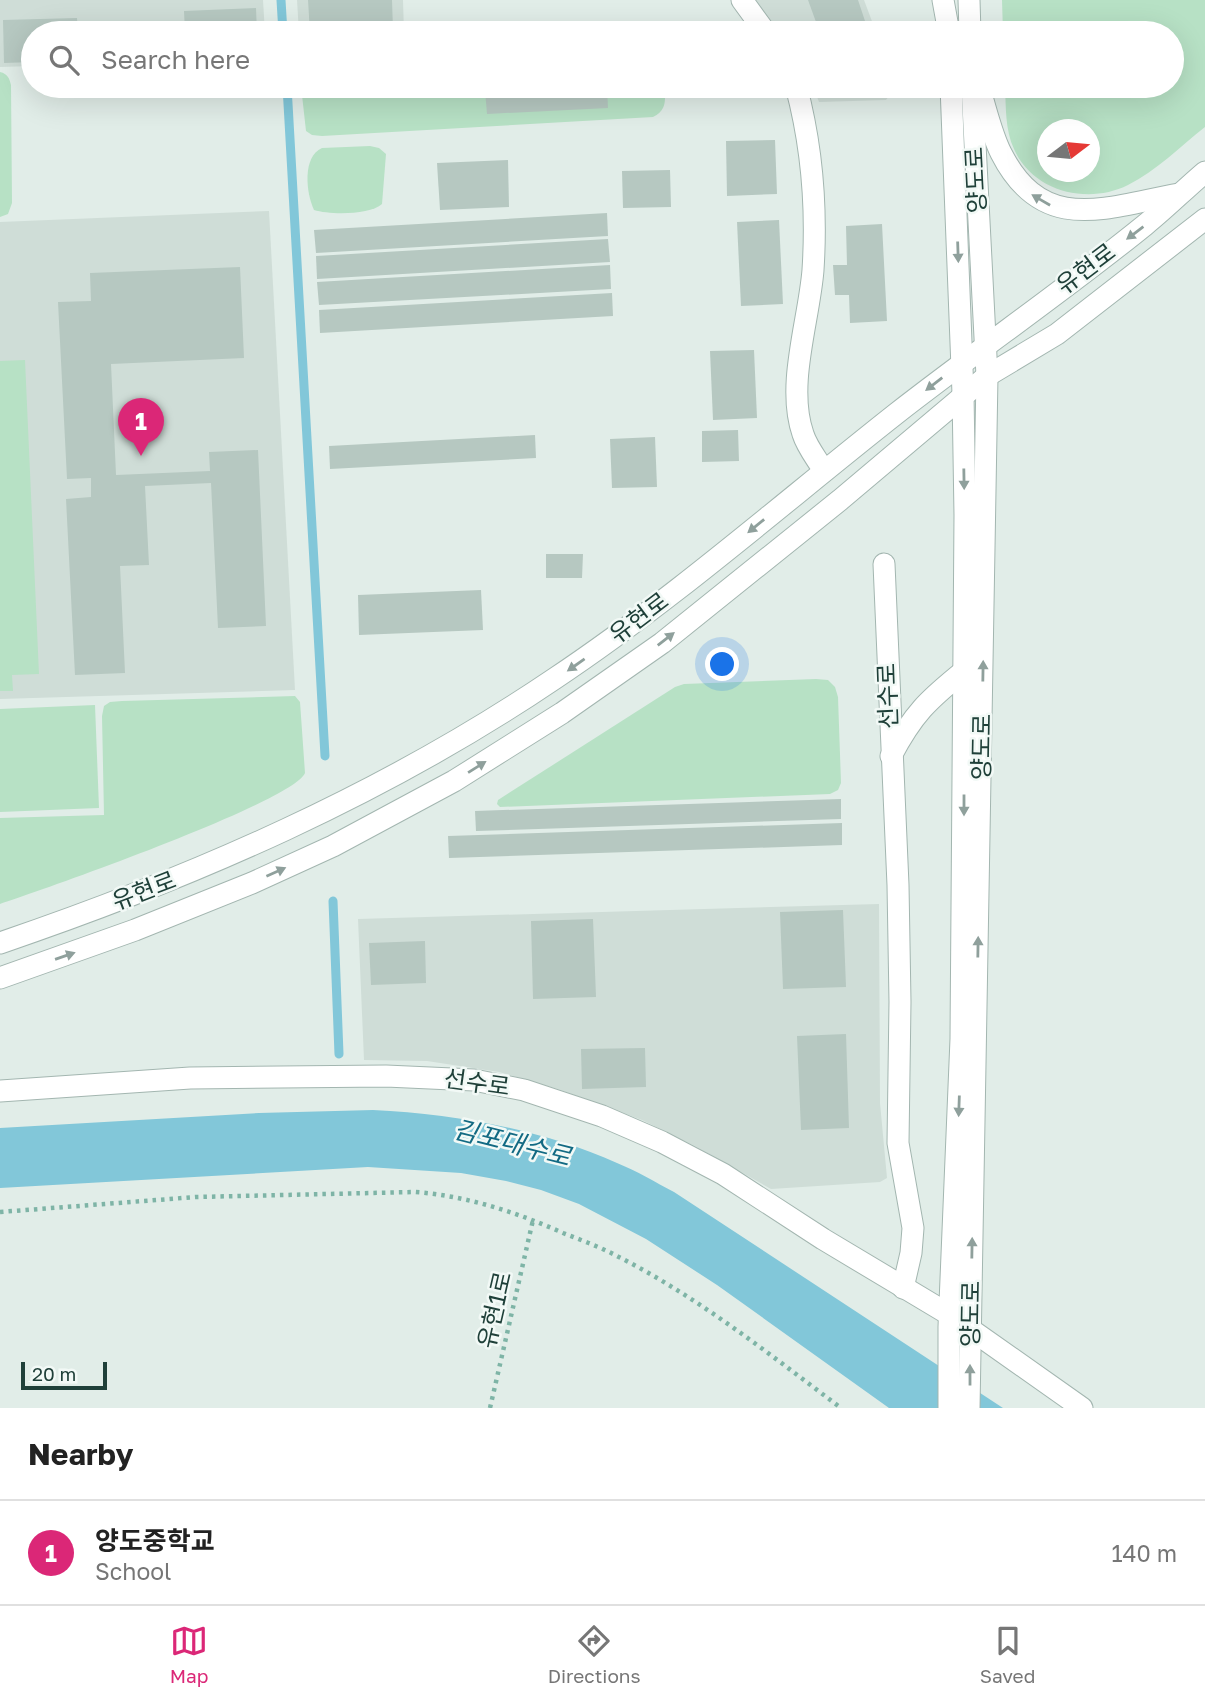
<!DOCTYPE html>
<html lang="en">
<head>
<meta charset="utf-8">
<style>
	body { margin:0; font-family:"Golos Text","Noto Sans KR",sans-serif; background:#f6f6f6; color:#222 }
	.compass { position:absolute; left:1037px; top:119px; width:63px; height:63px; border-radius:50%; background:#fff; box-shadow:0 7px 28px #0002; rotate:74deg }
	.scale { position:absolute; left:21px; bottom:18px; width:86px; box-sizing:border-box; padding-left:7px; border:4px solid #1f4039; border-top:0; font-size:19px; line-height:24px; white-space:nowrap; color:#1f4039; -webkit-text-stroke:5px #f2f9f6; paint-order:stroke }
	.you { position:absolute; left:723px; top:665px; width:24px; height:24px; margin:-18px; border:5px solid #fff; border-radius:50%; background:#1a73e8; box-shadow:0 0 0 10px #1a73e833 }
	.badge { display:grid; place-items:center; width:46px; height:46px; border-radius:50%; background:#db2777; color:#fff; font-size:23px; font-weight:700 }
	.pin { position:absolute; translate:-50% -58px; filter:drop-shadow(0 2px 4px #0008) }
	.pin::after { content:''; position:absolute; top:37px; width:24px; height:21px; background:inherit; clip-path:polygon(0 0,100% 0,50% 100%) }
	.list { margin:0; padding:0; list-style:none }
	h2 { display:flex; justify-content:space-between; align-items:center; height:91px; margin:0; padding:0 28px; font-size:30px }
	h2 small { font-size:23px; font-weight:400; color:#767676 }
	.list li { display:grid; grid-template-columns:46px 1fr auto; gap:21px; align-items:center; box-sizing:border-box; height:105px; padding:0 28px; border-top:2px solid #e0e0e0 }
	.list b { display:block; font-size:26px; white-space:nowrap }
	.list p { margin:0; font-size:23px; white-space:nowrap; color:#767676 }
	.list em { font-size:23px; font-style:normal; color:#767676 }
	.icon { flex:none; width:38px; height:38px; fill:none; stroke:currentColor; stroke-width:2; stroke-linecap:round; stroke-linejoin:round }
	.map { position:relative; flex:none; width:1205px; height:1408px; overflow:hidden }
	.search { position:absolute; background:#fff; box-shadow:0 7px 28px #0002; left:21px; right:21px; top:21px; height:77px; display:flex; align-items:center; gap:18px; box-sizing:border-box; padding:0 24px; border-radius:38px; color:#767676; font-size:26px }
	.sheet { height:196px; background:#fff }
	nav { display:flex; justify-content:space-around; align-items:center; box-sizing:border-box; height:98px; border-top:2px solid #e0e0e0; background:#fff; font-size:19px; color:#767676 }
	nav a { display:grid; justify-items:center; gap:4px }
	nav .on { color:#db2777 }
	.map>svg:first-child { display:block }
</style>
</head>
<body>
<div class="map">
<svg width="1205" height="1408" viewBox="0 0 1205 1408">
	<rect width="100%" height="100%" fill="#e1ede8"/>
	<g fill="#cfddd7">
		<path d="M0 0H263L265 33H33V66L0 67Z"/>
		<path d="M297 0H403L404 33H299Z"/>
		<path d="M754 0H864L873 24 889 25 890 33H779Z"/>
		<path d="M813 86H892V92L886 100 819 102Z"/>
		<path d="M269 211 295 690 0 699V222Z"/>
		<path d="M879 904 880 1103 887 1178 880 1182 771 1189 695 1146 642 1120 558 1089 499 1072 427 1061 364 1060 358 919Z"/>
	</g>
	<g fill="#b7e1c5" fill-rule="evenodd">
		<path d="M1002 0H1205V127C1181 146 1156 171 1128 185 1088 205 1033 192 1014 149 1005 130 1006 107 1005 86H1172V33H1003ZM1048 130H1090V172H1048Z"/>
		<path d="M0 72C8 74 9 78 11 85L12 203 8 214 0 217Z"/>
		<path d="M301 86H665C665 101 667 110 653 117L322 136 312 135 306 131Z"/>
		<path d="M370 146 379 148 386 154 382 204C370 215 330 215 314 210 306 193 302 157 322 148Z"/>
		<path d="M25 360 39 674 12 675 13 691H0V361Z"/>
		<path d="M816 679 828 680 835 687 838 697 841 783 838 790 830 794 500 807 497 804 498 800 675 687 684 684Z"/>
		<path d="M295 696 300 702 305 773C293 802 43 890 0 904V818L104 815 102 716 104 706 110 702 122 701Z"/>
		<path d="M95 705 99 808 0 812V709Z"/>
	</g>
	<path fill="#82c7d9" d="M373 1110C456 1114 540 1129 617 1163 637 1171 655 1182 674 1192L1003 1408H889L717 1285 646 1239 579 1204 541 1190 506 1181 461 1173 368 1167 0 1188V1128L259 1113Z"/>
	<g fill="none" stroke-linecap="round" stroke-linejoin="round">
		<g stroke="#82c7d9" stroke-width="9">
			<path d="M281 0 283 33"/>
			<path d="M287 86 325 756"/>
			<path d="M333 901 339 1054"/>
		</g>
	</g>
	<g fill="#b6c8c1">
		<path d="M308 0H392L393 30 310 33Z"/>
		<path d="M808 0H858L869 33H820Z"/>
		<path d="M256 8 257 33H185L184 11Z"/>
		<path d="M77 18 78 33H33V62L4 63 3 20Z"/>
		<path d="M560 86H607L608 108 487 114 485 90Z"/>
		<path d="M775 140 777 194 727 196 726 141Z"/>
		<path d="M508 160 509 207 440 210 437 163Z"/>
		<path d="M670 170 671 207 623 208 622 171Z"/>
		<path d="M607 213 608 236 316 253 314 230Z"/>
		<path d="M779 220 783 304 741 306 737 222Z"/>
		<path d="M882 224 887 321 850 323 849 295H835L833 265H847L846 226Z"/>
		<path d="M608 239 610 262 317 279 316 256Z"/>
		<path d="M610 265 611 289 319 305 317 282Z"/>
		<path d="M240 267 244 358 111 364 116 475 210 471 209 452 258 450 266 626 218 628 211 483 145 486 149 565 120 566 125 673 75 675 66 499 91 497V478L67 479 58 302 91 301 90 273Z"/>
		<path d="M612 293 613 316 320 333 319 310Z"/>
		<path d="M754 350 757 418 713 420 710 351Z"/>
		<path d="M738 430 739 461 702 462V431Z"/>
		<path d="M535 435 536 458 330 469 329 446Z"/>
		<path d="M655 437 657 487 612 488 610 439Z"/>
		<path d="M546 554H583L582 578H546Z"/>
		<path d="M481 590 483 630 359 635 358 595Z"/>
		<path d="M841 799V819L476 831 475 811Z"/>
		<path d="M842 823V845L449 858 448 836Z"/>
		<path d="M843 910 846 987 783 989 780 912Z"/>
		<path d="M593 919 596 997 533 999 531 921Z"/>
		<path d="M425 941 426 983 371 985 369 943Z"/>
		<path d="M846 1034 849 1128 801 1130 797 1036Z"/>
		<path d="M645 1048 646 1087 582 1089 581 1049Z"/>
	</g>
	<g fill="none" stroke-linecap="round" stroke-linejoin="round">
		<g stroke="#a3b6b0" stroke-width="23">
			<g id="minor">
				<path d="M742 0 766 33"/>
				<path d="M943 0 949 33"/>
				<path d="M969 0 970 33"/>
				<path d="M796 86C812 146 817 208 813 270 809 321 786 385 803 434 807 447 817 459 824 471"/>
				<path d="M979 87C986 109 991 133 1001 153 1043 236 1106 207 1179 194"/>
				<path d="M884 564 898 885 900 1002 898 1143 913 1228 911 1253 903 1288"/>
				<path d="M891 756C913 714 928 700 964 671"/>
				<path d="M0 943C194 877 384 794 554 679 674 599 784 502 897 413 979 349 1065 290 1145 225 1166 208 1185 189 1205 172"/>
				<path d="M0 978 135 930 252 883 333 846 454 781 562 713 662 643 840 500 987 376 1057 334 1205 219"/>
				<path d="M0 1091 190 1078 386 1076 474 1080 524 1090 602 1116 662 1142 723 1174 823 1239 950 1315"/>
				<path d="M970 1329 1082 1408"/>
				<path d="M949 1408V1327L961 1039 965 515 963 394 951 86"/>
				<path d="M969 1408 987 376 972 86"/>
			</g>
		</g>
		<g stroke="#7eb4a6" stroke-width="4.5" stroke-dasharray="3.5 5" stroke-linecap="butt">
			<path d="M0 1212 196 1197 415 1192C467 1196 516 1212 563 1233 581 1240 600 1247 617 1256 698 1297 769 1354 841 1408"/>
			<path d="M490 1408 533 1220"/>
		</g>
		<use href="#minor" stroke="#fff" stroke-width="21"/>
	</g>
	<defs><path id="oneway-solid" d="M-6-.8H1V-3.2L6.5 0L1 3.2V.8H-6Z" transform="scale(1.75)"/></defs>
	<g fill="#8fa09c">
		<use href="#oneway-solid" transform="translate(1041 200) rotate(-150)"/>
		<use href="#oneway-solid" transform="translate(1135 233) rotate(143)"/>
		<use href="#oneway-solid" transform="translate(958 252) rotate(88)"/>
		<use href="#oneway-solid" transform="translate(934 384) rotate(142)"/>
		<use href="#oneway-solid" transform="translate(964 479) rotate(89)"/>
		<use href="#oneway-solid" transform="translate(756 526) rotate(141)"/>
		<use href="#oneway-solid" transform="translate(666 639) rotate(-38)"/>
		<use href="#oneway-solid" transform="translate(576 665) rotate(145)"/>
		<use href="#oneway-solid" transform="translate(983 671) rotate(-89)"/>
		<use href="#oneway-solid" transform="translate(477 767) rotate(-32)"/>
		<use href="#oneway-solid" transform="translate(964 805) rotate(90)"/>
		<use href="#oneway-solid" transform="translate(276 872) rotate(-24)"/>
		<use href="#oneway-solid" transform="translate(978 947) rotate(-89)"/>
		<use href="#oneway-solid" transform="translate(65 956) rotate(-19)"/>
		<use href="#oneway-solid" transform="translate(959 1106) rotate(92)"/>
		<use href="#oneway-solid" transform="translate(972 1248) rotate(-89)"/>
		<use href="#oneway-solid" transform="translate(970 1375) rotate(-90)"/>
	</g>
	<g text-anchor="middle" stroke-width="5" stroke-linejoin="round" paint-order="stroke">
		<g font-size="24" fill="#1f4039" stroke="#f2f9f6">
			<text transform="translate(976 180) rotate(-93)" y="8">양도로</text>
			<text transform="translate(1086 269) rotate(-37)" y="8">유현로</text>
			<text transform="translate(639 618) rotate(-37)" y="8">유현로</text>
			<text transform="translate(888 696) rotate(-92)" y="8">선수로</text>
			<text transform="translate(982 747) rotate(-89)" y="8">양도로</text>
			<text transform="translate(144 891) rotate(-21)" y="8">유현로</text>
			<text transform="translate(477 1083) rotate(8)" y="8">선수로</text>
			<text transform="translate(495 1310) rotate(-77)" y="8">유현1로</text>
			<text transform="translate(971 1314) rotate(-89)" y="8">양도로</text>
		</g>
		<g font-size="26" font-style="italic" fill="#126a83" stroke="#f2f9f6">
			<text transform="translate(512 1143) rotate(14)" y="9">김포대수로</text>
		</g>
	</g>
</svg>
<svg class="compass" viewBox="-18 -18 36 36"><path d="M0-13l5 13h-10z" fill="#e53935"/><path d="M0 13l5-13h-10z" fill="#767676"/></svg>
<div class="scale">20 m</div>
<div class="you"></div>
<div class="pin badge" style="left:141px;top:456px">1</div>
<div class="search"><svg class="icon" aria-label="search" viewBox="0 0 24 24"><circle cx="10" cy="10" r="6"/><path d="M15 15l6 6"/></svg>Search here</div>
</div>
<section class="sheet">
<h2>Nearby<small></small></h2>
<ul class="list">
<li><span class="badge">1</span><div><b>양도중학교</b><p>School</p></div><em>140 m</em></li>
</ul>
</section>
<nav>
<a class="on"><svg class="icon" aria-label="map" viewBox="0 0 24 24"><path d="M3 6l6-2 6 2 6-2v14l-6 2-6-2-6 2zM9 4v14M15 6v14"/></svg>Map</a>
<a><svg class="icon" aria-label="directions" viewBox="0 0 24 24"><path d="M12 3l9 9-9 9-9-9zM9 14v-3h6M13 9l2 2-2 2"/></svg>Directions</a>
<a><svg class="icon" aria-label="saved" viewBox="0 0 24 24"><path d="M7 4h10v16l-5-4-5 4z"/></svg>Saved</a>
</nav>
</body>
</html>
